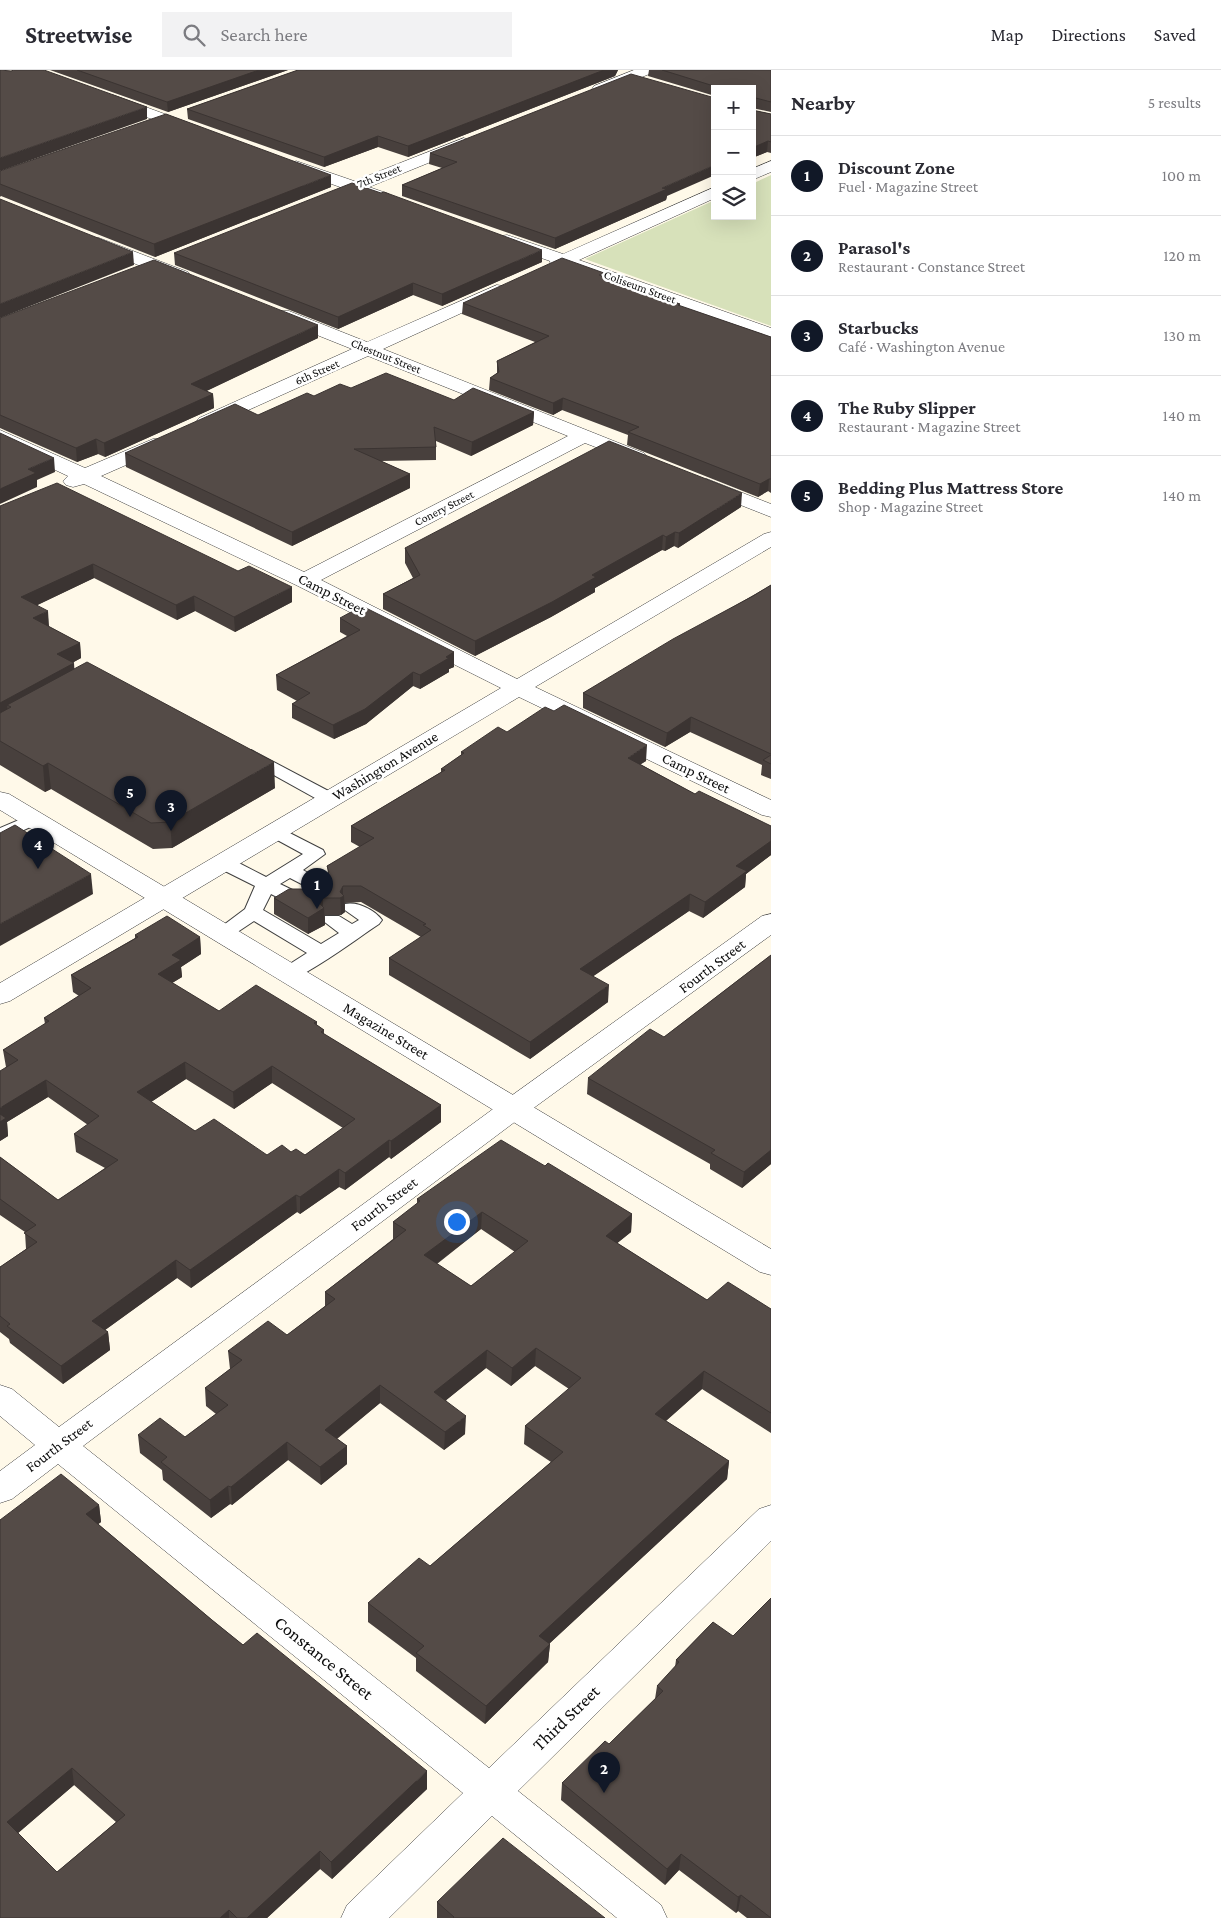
<!DOCTYPE html>
<html lang="en">
<head>
<meta charset="utf-8">
<style>
	body { margin:0; font-family:"Crimson Pro",serif; background:#f2f2f3; color:#2b2b33 }
	.controls { position:absolute; right:15px; top:15px; display:grid; overflow:hidden; border-radius:0px; box-shadow:0 5px 20px #0002 }
	.controls button { width:45px; height:45px; display:grid; place-items:center; padding:0; border:0; border-bottom:1px solid #e1e1e2; background:#fff; color:#2b2b33; font:25px sans-serif }
	.you { position:absolute; left:456px; top:1151px; width:18px; height:18px; margin:-12px; border:4px solid #fff; border-radius:50%; background:#1a73e8; box-shadow:0 0 0 8px #1a73e833 }
	.badge { display:grid; place-items:center; width:32px; height:32px; border-radius:50%; background:#111827; color:#fff; font-size:16px; font-weight:700 }
	.pin { position:absolute; translate:-50% -41px; filter:drop-shadow(0 1px 2px #0008) }
	.pin::after { content:''; position:absolute; top:26px; width:18px; height:15px; background:inherit; clip-path:polygon(0 0,100% 0,50% 100%) }
	.list { margin:0; padding:0; list-style:none }
	h2 { display:flex; justify-content:space-between; align-items:center; height:65px; margin:0; padding:0 20px; font-size:21px }
	h2 small { font-size:16px; font-weight:400; color:#7c7c81 }
	.list li { display:grid; grid-template-columns:32px 1fr auto; gap:15px; align-items:center; box-sizing:border-box; height:80px; padding:0 20px; border-top:1px solid #e1e1e2 }
	.list b { display:block; font-size:19px; white-space:nowrap }
	.list p { margin:0; font-size:16px; white-space:nowrap; color:#7c7c81 }
	.list em { font-size:16px; font-style:normal; color:#7c7c81 }
	.icon { flex:none; width:28px; height:28px; fill:none; stroke:currentColor; stroke-width:2; stroke-linecap:round; stroke-linejoin:round }
	.map { position:relative; flex:none; width:771px; height:1848px; overflow:hidden }
	header { display:flex; align-items:center; gap:30px; box-sizing:border-box; height:70px; padding:0 25px; background:#fff; border-bottom:1px solid #e1e1e2 }
	header strong { font-size:24px }
	nav { display:flex; gap:28px; margin-inline-start:auto; font-size:18px }
	.search { width:350px; height:45px; background:#f2f2f3; display:flex; align-items:center; gap:12px; box-sizing:border-box; padding:0 18px; border-radius:0px; color:#7c7c81; font-size:19px }
	main { display:flex }
	aside { flex:1; background:#fff }
	.map>svg:first-child { display:block }
</style>
</head>
<body>
<header>
<strong>Streetwise</strong>
<div class="search"><svg class="icon" aria-label="search" viewBox="0 0 24 24"><circle cx="10" cy="10" r="6"/><path d="M15 15l6 6"/></svg>Search here</div>
<nav><a>Map</a><a>Directions</a><a>Saved</a></nav>
</header>
<main>
<div class="map">
<svg width="771" height="1848" viewBox="0 0 771 1848">
	<rect width="100%" height="100%" fill="#fff9e9"/>
	<path fill="#d7e1ba" d="M771 105V256L585 189 715 130V146H752V114Z"/>
	<g fill="none" stroke-linecap="round" stroke-linejoin="round">
		<g stroke="#3e3e3e" stroke-width="2">
			<g id="service">
				<path d="M251 680 336 725 339 729 336 733H324L245 689 242 685 245 681Z"/>
				<path d="M33 744 39 745 42 749 39 753 0 771V758Z"/>
				<path d="M276 756 323 780 325 784 303 800 326 813 328 817 326 821 319 823 290 808 280 814 305 826 308 830 305 834H291L271 824 263 840 321 874 339 863 322 850 325 846H339L352 854 359 850 342 838 345 834C357 831 375 840 382 850L379 854C352 872 325 893 297 907 292 909 288 909 282 907L279 903 282 899 307 883 254 851 230 867H216L213 863 245 839 255 816 217 797 215 793 217 789H231L266 807 303 784 270 766 267 762 270 758Z"/>
			</g>
		</g>
		<g stroke="#3e3e3e" stroke-width="1">
			<g id="minor">
				<path d="M634 0H654L652 3 604 22H594L592 19 594 16Z"/>
				<path d="M113 25 200 57 203 60 200 63H190L108 33 105 30Z"/>
				<path d="M464 68 472 73 470 76 369 117 389 124 391 127 389 130C377 133 368 125 357 123 351 122 346 125 340 123L338 120 340 117 290 99 288 96 296 91 354 111Z"/>
				<path d="M771 91V102L752 110V99Z"/>
				<path d="M715 117V128L579 190 771 258V269L564 196 551 197 550 191 501 174 498 170 501 166 507 165 563 184Z"/>
				<path d="M99 168 188 202 191 206 188 210H176L93 177 90 173 93 169Z"/>
				<path d="M497 215 503 216 506 220 503 224 383 279 644 383 647 387 644 391 637 393 585 373 321 510 517 609 764 464 771 462V477L535 617 771 730V747L762 745 519 627 10 931 0 934V913L501 618 296 515 84 414 73 417 66 415 63 411 68 406 0 374V360L85 398 153 369H167L170 373 167 377 101 406 304 502 568 366 368 286 213 356H199L196 352 199 348 352 279 277 249 274 245 277 241H289L367 272Z"/>
				<path d="M707 409 771 434V447L700 419 697 415 700 411Z"/>
				<path d="M771 844V865L524 1045 83 1376 489 1698 759 1439 771 1435V1471L518 1721 661 1835 667 1848H617L492 1746 389 1848H341L347 1835 463 1723 58 1394 12 1429 0 1433V1401L35 1375 0 1346V1315L12 1319 59 1357 504 1031 762 846Z"/>
			</g>
		</g>
		<g stroke="#3e3e3e" stroke-width="1">
			<path id="tertiary" d="M0 722 9 724 771 1179V1205L760 1202 0 740Z"/>
		</g>
		<use href="#service" fill="#fff" fill-rule="evenodd"/>
		<use href="#minor" fill="#fff" fill-rule="evenodd"/>
		<use href="#tertiary" fill="#fff" fill-rule="evenodd"/>
	</g>
	<g fill="#48403d" fill-rule="evenodd">
		<path d="M50 0H288L168 42Z"/>
		<path d="M298 0H620H618L615 6 408 87 378 77 324 97 188 49 187 39Z"/>
		<path d="M649 0H771V42L752 38V19H715V26L648 6Z"/>
		<path d="M752 40 771 44V83L767 82 752 88Z"/>
		<path d="M430 83 667 126 666 130 555 179 402 126V115L442 98 429 94Z"/>
		<path d="M0 101 331 117 155 187 1 126 0 127Z"/>
		<path d="M174 183 542 192 442 236 413 225 338 259 175 195Z"/>
		<path d="M604 207 680 234V236L771 267V423L768 421 758 427 627 375 628 365 562 340 553 345 489 320 490 308 497 303V291L535 272 462 244 463 233Z"/>
		<path d="M0 248 318 268 206 321 213 324 214 338 105 387 98 384 77 392 0 358Z"/>
		<path d="M351 318 454 330 534 342 533 355 471 386 436 371V390L381 391 410 404V418L292 476 126 397 125 383 258 345 314 326Z"/>
		<path d="M0 436 292 532 235 562 195 541 177 550 94 508 37 535 49 556H48L80 573 81 588 72 593 74 599 275 718 172 778 153 779 51 719 45 722 0 695Z"/>
		<path d="M741 437 678 478 674 476 665 481 662 480 595 518V522L551 547 475 586 383 539V524L413 508 405 493V478Z"/>
		<path d="M771 515V709L761 705 762 695 690 662 665 677 583 638V623Z"/>
		<path d="M340 548 454 582V597L449 599V602L420 619 413 616 366 654 334 669 292 648V634L297 631 277 620 276 605 347 566 340 562Z"/>
		<path d="M507 662 646 691 640 694 695 724 771 756V785L746 804 745 817 703 848 689 841 593 906 608 932 530 989 389 905V888L421 867 361 832 345 833V842L341 845H325V855L308 864 274 844V828L306 819V809L319 808 326 806 328 804 327 796 360 777 351 772V756L441 702V699L461 685V682Z"/>
		<path d="M135 865 200 867 201 884 181 897 182 907 172 913 219 941 317 952V955L324 960V964L441 1035V1052L391 1089 389 1087 345 1120 339 1117 300 1144 297 1142 191 1218 177 1208 105 1260 108 1262 110 1280 63 1314 10 1273 9 1269 0 1262V1197L26 1179 25 1162 0 1145V1087L58 1130 105 1098 76 1082 74 1064 88 1055 48 1027 7 1052 8 1066 0 1071 6 997 3 980 45 954 44 948 79 926 73 922 71 905 135 868ZM186 1009 234 1039 272 1013 343 1058 305 1085 291 1082 267 1085 195 1061 151 1032Z"/>
		<path d="M771 885V1094L742 1118 710 1099V1094L587 1024 588 1008 664 967Z"/>
		<path d="M545 1096 632 1144 631 1162 617 1173 707 1230 771 1239V1363L702 1319 666 1351 729 1391 727 1409 549 1574H550L548 1592 485 1654 416 1601V1588L368 1552V1533L430 1496 551 1392 524 1374 525 1356 569 1319 535 1296 511 1316 486 1298 446 1330 465 1364 444 1380 380 1333 337 1369 347 1376V1394L321 1415 288 1390 232 1435 230 1434 211 1448 163 1410 162 1400 140 1383 138 1365 185 1367 216 1344 206 1336 205 1318 230 1299 228 1281 287 1265 325 1236V1222L393 1169V1152L417 1134V1129ZM481 1159 515 1182 471 1216 437 1194Z"/>
		<path d="M99 1435 101 1452 98 1454 212 1550 243 1575 427 1719 332 1809 320 1799 267 1848H0V1450ZM74 1715 116 1752 57 1802 18 1763Z"/>
		<path d="M713 1552 771 1848H747L738 1841 736 1843 679 1800 665 1815 561 1730 562 1713 609 1674 655 1629 657 1616 675 1597 676 1590Z"/>
		<path d="M437 1832 605 1848H437Z"/>
	</g>
	<g fill="#3b3432">
		<path d="M259 0H288L168 42 167 32Z"/>
		<path d="M604 0H618L615 6 408 87V76Z"/>
		<path d="M147 37V49L0 101V88Z"/>
		<path d="M378 66V77L324 97V87Z"/>
		<path d="M768 71 767 82 752 88V78Z"/>
		<path d="M715 95V105L667 126 666 130 555 179V168L662 118Z"/>
		<path d="M331 105V117L155 187 154 174Z"/>
		<path d="M542 180V192L442 236V224Z"/>
		<path d="M133 182 134 195 0 248V234Z"/>
		<path d="M413 213V225L338 259V247Z"/>
		<path d="M318 255V268L192 328 191 314Z"/>
		<path d="M213 324 214 338 105 387 104 373Z"/>
		<path d="M563 328 562 340 553 345V333Z"/>
		<path d="M534 342 533 355 471 386 472 372Z"/>
		<path d="M96 369 98 384 77 392 76 378Z"/>
		<path d="M54 388 55 402 37 410V417L0 434V419L28 399Z"/>
		<path d="M410 404V418L292 476V462Z"/>
		<path d="M769 409 768 421 758 427 760 414Z"/>
		<path d="M742 423 741 437 678 478 679 463Z"/>
		<path d="M675 462 674 476 665 481 666 467Z"/>
		<path d="M663 465 662 480 595 518V522L551 547 475 586V571Z"/>
		<path d="M93 494 94 508 23 542 21 527Z"/>
		<path d="M292 517V532L235 562 234 547Z"/>
		<path d="M194 526 195 541 177 550 176 535Z"/>
		<path d="M48 541 49 556 34 563 33 548Z"/>
		<path d="M80 573 81 588 59 600 57 584Z"/>
		<path d="M454 582V597L449 599V602L420 619V605L446 587Z"/>
		<path d="M74 593 75 609 11 637 7 635 8 645 0 649V633Z"/>
		<path d="M413 602V616L366 654 334 669 333 655Z"/>
		<path d="M691 647 690 662 665 677 667 663Z"/>
		<path d="M647 675 646 691 626 704 628 688Z"/>
		<path d="M274 692 275 718 172 778 170 752Z"/>
		<path d="M48 693 51 719 45 722 43 696Z"/>
		<path d="M771 771V785L746 804 745 817 703 848 705 832 736 796Z"/>
		<path d="M91 804 93 824 0 876V854Z"/>
		<path d="M343 816V826H344L345 842 341 845 340 822Z"/>
		<path d="M690 824 689 841 579 916 580 899Z"/>
		<path d="M323 828V839L324 838 325 855 308 864V848L320 834Z"/>
		<path d="M200 867 201 884 181 897 182 907 159 921 158 904 172 885Z"/>
		<path d="M609 915 608 932 530 989V972Z"/>
		<path d="M185 992 186 1009 139 1040 137 1022Z"/>
		<path d="M272 996V1013L234 1039 233 1022Z"/>
		<path d="M46 1010 48 1027 7 1052 8 1066 0 1071V1038Z"/>
		<path d="M441 1035V1052L391 1089V1071Z"/>
		<path d="M389 1070V1087L345 1120V1103Z"/>
		<path d="M771 1080V1094L742 1118 744 1102Z"/>
		<path d="M339 1099V1117L300 1144V1127Z"/>
		<path d="M296 1125 297 1142 191 1218 190 1200Z"/>
		<path d="M482 1142 481 1159 424 1203V1185Z"/>
		<path d="M632 1144 631 1162 604 1184 606 1166Z"/>
		<path d="M176 1190 177 1208 94 1268 92 1251Z"/>
		<path d="M108 1262 110 1280 63 1314 61 1296Z"/>
		<path d="M536 1278 535 1296 511 1316 512 1298Z"/>
		<path d="M487 1280 486 1298 434 1340V1322Z"/>
		<path d="M704 1301 702 1319 653 1362 655 1344Z"/>
		<path d="M380 1315V1333L325 1378V1360Z"/>
		<path d="M466 1346 465 1364 444 1380 445 1362Z"/>
		<path d="M287 1372 288 1390 232 1435 231 1417Z"/>
		<path d="M347 1376V1394L321 1415 320 1397Z"/>
		<path d="M729 1391 727 1409 538 1584 539 1566Z"/>
		<path d="M228 1416 230 1434 211 1448 210 1430Z"/>
		<path d="M99 1435 101 1452 88 1462 86 1444Z"/>
		<path d="M550 1574 548 1592 485 1654 486 1636Z"/>
		<path d="M72 1698 74 1715 10 1770 7 1752Z"/>
		<path d="M427 1701V1719L332 1809 331 1792Z"/>
		<path d="M320 1781V1799L267 1848H247Z"/>
		<path d="M681 1784 679 1800 665 1815 667 1799Z"/>
		<path d="M741 1825 738 1841 736 1843 738 1827Z"/>
		<path d="M229 1840V1848H220Z"/>
	</g>
	<g fill="#544b47" stroke="#3b3432" fill-rule="evenodd">
		<path d="M0 0 11 1 14 0H44L147 37 0 88Z"/>
		<path d="M77 0H259L167 32Z"/>
		<path d="M298 0H604L408 76 378 66 324 87 187 39Z"/>
		<path d="M662 0H771V32L752 27V19H717V17Z"/>
		<path d="M631 4 715 28V95L662 118 667 119 555 168 402 115 457 92 430 83Z"/>
		<path d="M752 40 771 44V72L768 71 752 78Z"/>
		<path d="M166 44 331 105 154 174 0 114V101Z"/>
		<path d="M352 113 381 123 384 122 542 180 442 224 413 213 338 247 174 183Z"/>
		<path d="M0 129 133 182 0 234Z"/>
		<path d="M562 188 604 203 599 205 680 234 678 235 771 267V409H769L760 414 628 362 639 357 563 328 553 333 490 308 499 302 497 291 549 266 463 233Z"/>
		<path d="M154 190 318 255 191 314 213 324 104 373 96 369 76 378 0 345V248Z"/>
		<path d="M386 303 454 330 473 318 534 342 472 372 434 357 436 377 354 379 410 404 292 462 125 383 235 334 258 345 307 323 314 326 340 314 351 318Z"/>
		<path d="M0 363 54 388 28 399 36 403 0 419Z"/>
		<path d="M609 371 742 423 679 463 675 462 666 467 663 465 592 505 596 507 552 532 475 571 383 524 420 505 405 478Z"/>
		<path d="M57 413 238 501 249 496 292 517 234 547 194 526 176 535 93 494 21 527 48 541 33 548 80 573 57 584 74 593 0 633V436Z"/>
		<path d="M771 515V684L691 647 667 663 583 623 673 569 753 526Z"/>
		<path d="M362 536 454 582 446 587 449 588 420 605 413 602 365 639 333 655 292 634 310 623 276 605 360 560 340 548Z"/>
		<path d="M87 592 274 692 170 752 151 753 48 693 43 696 0 671V643L11 637 7 635Z"/>
		<path d="M564 635 647 675 628 688 695 724 699 721 771 756V771L736 796 747 801 705 832 690 824 580 899 609 915 530 972 389 888 431 860 423 855 426 854 361 816H343L340 822 344 826 340 828H323L320 834 324 838 308 848 274 828 289 819H306L309 814 306 809 312 805 319 808 326 806 329 802 327 796 374 768 351 756 445 700 441 699 464 683 461 682 498 657 507 662 545 637 554 641Z"/>
		<path d="M771 685V694L763 690Z"/>
		<path d="M15 755 91 804 0 854V763Z"/>
		<path d="M167 846 200 867 172 885 181 890 158 904 219 941 256 915 317 952 314 953 324 960 321 962 441 1035 391 1071 389 1070 345 1103 339 1099 300 1127 296 1125 190 1200 176 1190 92 1251 108 1262 61 1296 7 1256 10 1254 0 1246V1197L37 1172 24 1163 36 1155 0 1129V1087L58 1130 118 1090 74 1064 99 1046 46 1010 0 1038V1001L18 990 3 980 49 951 44 948 91 918 71 905 138 867 135 865ZM185 992 233 1022 272 996 355 1049 305 1085 296 1079 291 1082 282 1075 267 1085 214 1049 195 1061 137 1022Z"/>
		<path d="M771 885V1080L744 1102 711 1083 715 1080 588 1008 650 959 664 967Z"/>
		<path d="M0 1044 6 1048 0 1052Z"/>
		<path d="M501 1070 545 1096 548 1093 632 1144 606 1166 707 1230 728 1212 771 1239V1343L704 1301 655 1344 729 1391 539 1566 550 1574 486 1636 416 1583 424 1576 368 1533 419 1488 430 1496 563 1382 525 1356 581 1308 536 1278 512 1298 487 1280 434 1322 466 1346 445 1362 380 1315 325 1360 347 1376 320 1397 287 1372 231 1417 228 1416 210 1430 161 1392 167 1387 138 1365 160 1348 185 1367 228 1335 205 1318 242 1290 228 1281 268 1251 287 1265 335 1229 325 1222 406 1160 393 1152 420 1131 417 1129ZM482 1142 528 1171 471 1216 424 1185Z"/>
		<path d="M61 1404 99 1435 86 1444 212 1550 243 1575 257 1563 427 1701 331 1792 320 1781 247 1848H237L229 1840 220 1848H0V1450ZM72 1698 125 1745 57 1802 7 1752Z"/>
		<path d="M771 1528V1848L741 1825 738 1827 681 1784 667 1799 562 1713 605 1671 609 1674 663 1621 657 1616 679 1592 676 1590 713 1552 733 1566Z"/>
		<path d="M503 1768 605 1848H453L454 1847 437 1832Z"/>
	</g>
	<g text-anchor="middle" stroke-width="5" stroke-linejoin="round" paint-order="stroke">
		<g font-size="12" fill="#0b0b0b" stroke="#fff">
			<text transform="translate(379 106) rotate(-22)" y="4">7th Street</text>
			<text transform="translate(640 217) rotate(20)" y="4">Coliseum Street</text>
			<text transform="translate(386 286) rotate(22)" y="4">Chestnut Street</text>
			<text transform="translate(317 302) rotate(-24)" y="4">6th Street</text>
			<text transform="translate(444 438) rotate(-27)" y="4">Conery Street</text>
		</g>
		<g font-size="15" fill="#0b0b0b" stroke="#fff">
			<text transform="translate(332 524) rotate(27)" y="5">Camp Street</text>
			<text transform="translate(385 696) rotate(-31)" y="5">Washington Avenue</text>
			<text transform="translate(696 703) rotate(26)" y="5">Camp Street</text>
			<text transform="translate(712 896) rotate(-37)" y="5">Fourth Street</text>
			<text transform="translate(386 961) rotate(31)" y="5">Magazine Street</text>
			<text transform="translate(384 1134) rotate(-37)" y="5">Fourth Street</text>
			<text transform="translate(59 1375) rotate(-37)" y="5">Fourth Street</text>
		</g>
		<g font-size="18" fill="#0b0b0b" stroke="#fff">
			<text transform="translate(324 1588) rotate(39)" y="6">Constance Street</text>
			<text transform="translate(566 1648) rotate(-44)" y="6">Third Street</text>
		</g>
	</g>
</svg>
<div class="controls">
<button>+</button>
<button>−</button>
<button><svg class="icon" aria-label="layers" viewBox="0 0 24 24"><path d="M12 4l9 5-9 5-9-5zM3 14l9 5 9-5"/></svg></button>
</div>
<div class="you"></div>
<div class="pin badge" style="left:317px;top:839px">1</div>
<div class="pin badge" style="left:604px;top:1723px">2</div>
<div class="pin badge" style="left:171px;top:761px">3</div>
<div class="pin badge" style="left:38px;top:799px">4</div>
<div class="pin badge" style="left:130px;top:747px">5</div>
</div>
<aside>
<h2>Nearby<small>5 results</small></h2>
<ul class="list">
<li><span class="badge">1</span><div><b>Discount Zone</b><p>Fuel · Magazine Street</p></div><em>100 m</em></li>
<li><span class="badge">2</span><div><b>Parasol's</b><p>Restaurant · Constance Street</p></div><em>120 m</em></li>
<li><span class="badge">3</span><div><b>Starbucks</b><p>Café · Washington Avenue</p></div><em>130 m</em></li>
<li><span class="badge">4</span><div><b>The Ruby Slipper</b><p>Restaurant · Magazine Street</p></div><em>140 m</em></li>
<li><span class="badge">5</span><div><b>Bedding Plus Mattress Store</b><p>Shop · Magazine Street</p></div><em>140 m</em></li>
</ul>
</aside>
</main>
</body>
</html>
